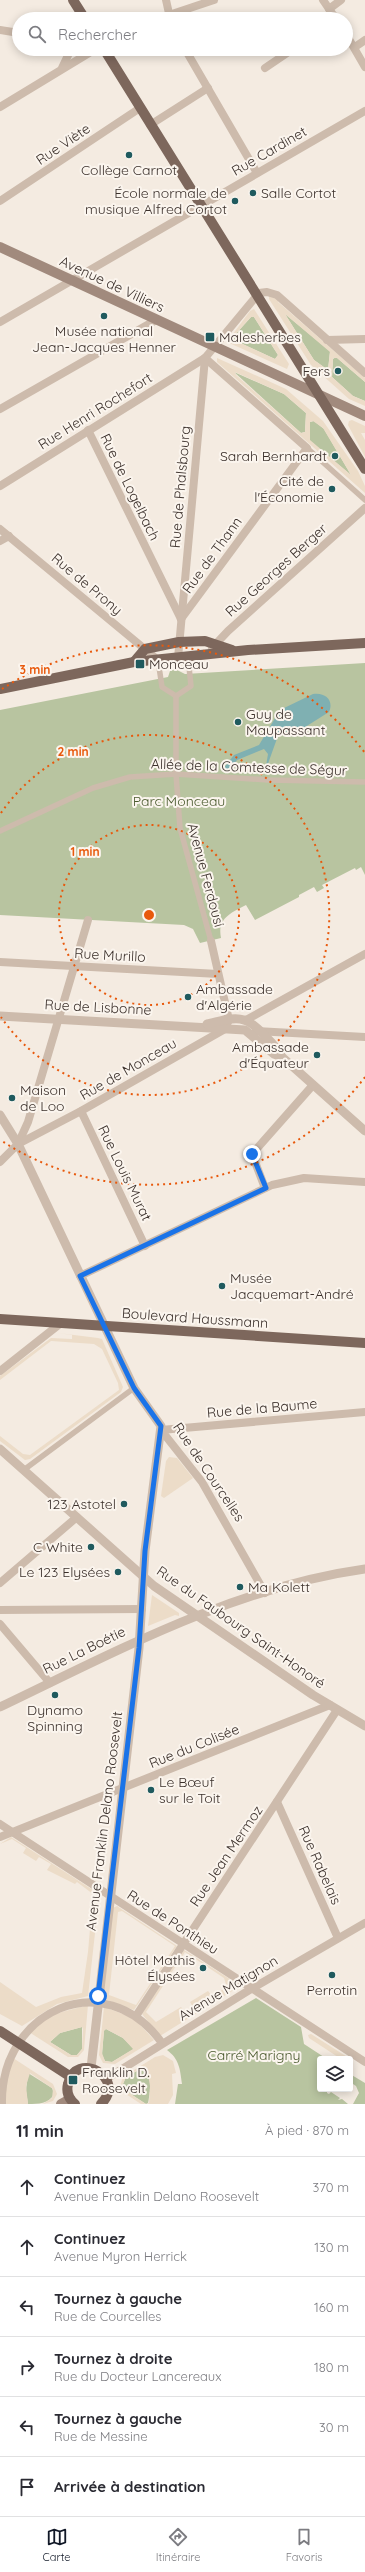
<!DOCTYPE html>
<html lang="fr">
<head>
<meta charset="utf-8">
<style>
	body { margin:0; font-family:Quicksand,sans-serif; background:#f7f7f7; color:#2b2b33 }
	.controls { position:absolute; right:12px; bottom:12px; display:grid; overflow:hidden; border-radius:4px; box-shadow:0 2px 10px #0003 }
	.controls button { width:36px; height:36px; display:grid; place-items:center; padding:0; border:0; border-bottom:1px solid #e1e1e2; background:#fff; color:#2b2b33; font:20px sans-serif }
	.stop { position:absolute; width:12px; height:12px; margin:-9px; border:3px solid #1a73e8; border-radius:50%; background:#fff }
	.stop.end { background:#1a73e8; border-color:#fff; box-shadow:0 1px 4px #0008 }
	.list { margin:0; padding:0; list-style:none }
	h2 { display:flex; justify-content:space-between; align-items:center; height:52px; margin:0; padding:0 16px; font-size:17px }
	h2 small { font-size:13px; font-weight:400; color:#7c7c81 }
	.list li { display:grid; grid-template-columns:26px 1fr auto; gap:12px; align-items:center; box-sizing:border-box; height:60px; padding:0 16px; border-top:1px solid #e1e1e2 }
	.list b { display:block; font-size:15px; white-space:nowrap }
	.list p { margin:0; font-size:13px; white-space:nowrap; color:#7c7c81 }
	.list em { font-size:13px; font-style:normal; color:#7c7c81 }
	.icon { flex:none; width:22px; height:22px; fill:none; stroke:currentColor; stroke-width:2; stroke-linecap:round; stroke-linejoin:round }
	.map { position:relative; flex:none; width:365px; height:2104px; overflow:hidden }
	.search { position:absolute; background:#fff; box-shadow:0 2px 10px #0003; left:12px; right:12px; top:12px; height:44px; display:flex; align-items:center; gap:10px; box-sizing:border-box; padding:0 14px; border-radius:22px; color:#7c7c81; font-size:15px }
	.sheet { height:412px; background:#fff }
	nav { display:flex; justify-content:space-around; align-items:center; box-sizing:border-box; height:56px; border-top:1px solid #e1e1e2; background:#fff; font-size:11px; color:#7c7c81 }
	nav a { display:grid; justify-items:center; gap:2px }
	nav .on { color:#111827 }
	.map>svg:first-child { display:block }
</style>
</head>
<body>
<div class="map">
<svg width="365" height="2104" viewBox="0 0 365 2104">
	<rect width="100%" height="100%" fill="#f4ebe1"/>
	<g fill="#b8c4a0">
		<path d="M285 314 330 351 328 370 314 360Z"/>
		<path d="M251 317H254L278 355 275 359 234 340 233 337Z"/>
		<path d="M336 357 365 382V401L353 396 332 377 333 359Z"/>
		<path d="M234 372 284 394 306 413 305 432 301 433Z"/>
		<path d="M314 421 324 429 351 475 310 441V422Z"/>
		<path d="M365 663V875L361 867 356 870 355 868 322 885 324 888 317 892 314 887 299 895V897L255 920 246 905C231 913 217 918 221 938L200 943 193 929 184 925 0 915V710L168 677 170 671 175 669 185 674Z"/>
		<path d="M256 1998 301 2027 304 2044 327 2059H320V2089H327V2093L329 2094 331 2092 340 2098 338 2100 342 2099 348 2104H175L178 2084H182C180 2068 179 2059 167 2050Z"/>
		<path d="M82 2027V2049L77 2055H71L50 2042 60 2033Z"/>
		<path d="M106 2029 123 2038 134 2049 112 2062 105 2061 102 2055 104 2030Z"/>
		<path d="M144 2067C153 2073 150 2093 148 2103L146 2104 126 2091 123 2084 126 2077Z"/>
		<path d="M28 2073 52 2088 54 2094C49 2104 38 2104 28 2104L26 2091Z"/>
		<path d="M350 2074 365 2083V2104H353L359 2093 356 2086 350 2082Z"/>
	</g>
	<g fill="#ecdcc8" fill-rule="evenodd">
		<path d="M269 296 278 299V302L365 378V382L337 358H333L332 377 353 396 365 401V406L349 399 311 365 269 299ZM285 314 330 352 328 370 314 360Z"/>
		<path d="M254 309 289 364 287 369 227 342 250 311ZM251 317H254L278 355 275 359 234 340 233 337Z"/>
		<path d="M217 358 286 389 323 421 358 471 365 486V493L217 362ZM235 372 284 394 306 413 305 432 301 433 236 375ZM313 421 323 428 351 475 310 440V422Z"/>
		<path d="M352 420 365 426V433H361L365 440V457L348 425 349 421Z"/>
		<path d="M58 1333 98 1338 102 1339 123 1387 121 1392 30 1459 25 1460 0 1441V1436L23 1454 30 1455 119 1390 118 1383 102 1349 94 1344 51 1341 0 1380V1376L51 1338 72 1339V1335Z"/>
		<path d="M169 1457 177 1458 193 1478 164 1498 161 1496 166 1461Z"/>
		<path d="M152 1595 179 1613V1616L175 1615 148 1626Z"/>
		<path d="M11 1837 96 1892 99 1897 88 1996 57 2004 22 2026 0 2014V1982L36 2007 61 1997 82 1993 88 1952 93 1894 77 1882 75 1884 47 1870 51 1864 39 1857 36 1861 23 1853 26 1848 12 1839 0 1844Z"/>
		<path d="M117 1906 177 1946 134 2010 102 1998 113 1908ZM122 1911 175 1946 136 2005 109 1995 118 1912Z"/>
		<path d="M184 1950 236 1983 237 1988 160 2036 142 2014ZM185 1952 224 1978 227 1987 212 1996 208 1991 190 2002 193 2007 185 2012 181 2007 156 2022 146 2012Z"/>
		<path d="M88 2005 84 2050 78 2057H68L29 2032 47 2016ZM82 2027 83 2029 82 2049 77 2055H71L50 2042 60 2033Z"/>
		<path d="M104 2007 134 2018 154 2040 115 2064 103 2063 99 2055ZM106 2029 123 2038 133 2049 112 2062 105 2061 102 2053 104 2031Z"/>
		<path d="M311 2034 352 2060 350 2064V2059H341L309 2038 308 2035Z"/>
		<path d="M163 2055 173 2061 176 2073 172 2074 173 2095 168 2104H146L149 2103 150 2086 148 2074 144 2067 126 2077 123 2084 126 2091 146 2104H141L123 2092 120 2086 123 2077 155 2057Z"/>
		<path d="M13 2058 53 2084 57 2094 53 2101 43 2104 52 2098 53 2089 30 2073 26 2086 28 2104H6L4 2093Z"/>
	</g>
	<path fill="#7fb0b2" d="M313 694C326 692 334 701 329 712L302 729 279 733 265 772 268 754 264 749 237 760 230 769H223L234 755 259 745 280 710Z"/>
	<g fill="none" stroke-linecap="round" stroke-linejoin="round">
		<g stroke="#cdbbac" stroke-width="5.5">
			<path d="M307 448 365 500"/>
			<path d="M158 660 162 687 176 696"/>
			<path d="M176 696V774L180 828 211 941"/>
			<path d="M176 696 191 686 188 657"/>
			<path d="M0 831 93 788 130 777 176 774 268 780 365 782"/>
			<path d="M25 1469 134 1388"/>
		</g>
		<g stroke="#cdbbac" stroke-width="8">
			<path d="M166 0 170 18"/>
			<path d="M323 0 336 19"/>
			<path d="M329 9 341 0"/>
			<path d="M157 19 214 0"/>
			<path d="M0 30 19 33"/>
			<path d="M346 34 365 67"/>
			<path d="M355 47 365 40"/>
			<path d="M185 49 257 173"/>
			<path d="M62 68 71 49"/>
			<path d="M265 68 293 49"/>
			<path d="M0 107 89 53 92 49"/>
			<path d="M150 125 208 88"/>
			<path d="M0 201 140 108"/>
			<path d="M0 322 365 111"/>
			<path d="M327 340 365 339"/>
			<path d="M0 409 156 320"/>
			<path d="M88 430 181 619"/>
			<path d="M0 486 205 358 259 293 267 292 277 295 365 373"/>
			<path d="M0 529 158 660"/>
			<path d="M0 541 9 536"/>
			<path d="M181 619 307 448 205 358"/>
			<path d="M212 648 228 631 365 508"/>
			<path d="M178 658 205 358"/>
			<path d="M0 962 218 974"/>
			<path d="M246 1020 365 954"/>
			<path d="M256 1031 365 1037"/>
			<path d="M81 1111 145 1246"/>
			<path d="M18 1144 28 1122 88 920"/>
			<path d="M0 1162 18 1144 81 1111 225 1029 229 1020 211 941"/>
			<path d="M265 1188 252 1154 313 1085"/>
			<path d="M80 1276 272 1185 304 1178 365 1182"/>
			<path d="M0 1371 61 1323"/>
			<path d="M0 1583 77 1517"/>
			<path d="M265 1593 202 1482 161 1430 365 1412"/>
			<path d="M0 1610 142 1609"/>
			<path d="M0 1624 50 1683"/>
			<path d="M277 1802 338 1938"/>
			<path d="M0 1824 365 2062"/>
			<path d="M0 1837 330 1705"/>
			<path d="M136 2016 337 1710"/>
			<path d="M106 2079 251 1989 365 1923"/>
			<path d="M2 2104C0 2011 104 1963 162 2043"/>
		</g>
		<g stroke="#cdbbac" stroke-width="9">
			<path d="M0 1016 245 1030 274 1054 282 1057"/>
			<path d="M207 1024C218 1022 233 1016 244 1020 254 1022 278 1048 282 1057L365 1131"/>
			<path d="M0 1115 18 1144 134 1388 161 1426 145 1551 139 1648 91 2068"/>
			<path d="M0 1449 154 1586 313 1695 365 1726"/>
			<path d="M0 1707C117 1651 235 1587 365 1569"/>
		</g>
		<g stroke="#a18a7d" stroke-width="10">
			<path d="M0 247 365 416"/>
			<path d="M61 2104 70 2099"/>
		</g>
		<g stroke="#7d675c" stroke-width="10">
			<path d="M73 0 85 19"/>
			<path d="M104 49 365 469"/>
			<path d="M134 662 145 649 179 642 205 641 232 650"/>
			<path d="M0 689 134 662 248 650 365 643"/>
			<path d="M0 1319 365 1343"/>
			<path d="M0 2031 71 2077"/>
			<path d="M75 2104C69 2099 66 2092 68 2084 75 2050 128 2077 101 2104"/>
		</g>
	</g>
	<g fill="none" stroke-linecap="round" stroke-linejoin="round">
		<path stroke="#1a73e8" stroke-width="5" d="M98 1996 139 1648 145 1551 161 1426 134 1388 80 1276 266 1188 252 1154"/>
	</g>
	<g fill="none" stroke="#e8590c" stroke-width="2" stroke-dasharray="2 4">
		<circle cx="149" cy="915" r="90"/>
		<path d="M1 813A180 180 0 1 1 1 1017"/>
		<path d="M365 1077A270 270 0 0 1 2 1141M2 689A270 270 0 0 1 365 753"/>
	</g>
	<g fill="#1f5a5e" stroke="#fbf5ee" stroke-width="1.5">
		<circle cx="129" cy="155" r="4"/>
		<circle cx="253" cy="193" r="4"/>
		<circle cx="235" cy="201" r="4"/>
		<circle cx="104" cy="316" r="4"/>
		<rect x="205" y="332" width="10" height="10" rx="2"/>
		<circle cx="338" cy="371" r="4"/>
		<circle cx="335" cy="456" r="4"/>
		<circle cx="332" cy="489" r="4"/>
		<rect x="135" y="659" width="10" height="10" rx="2"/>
		<circle cx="238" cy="722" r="4"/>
		<circle cx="188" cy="997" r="4"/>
		<circle cx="317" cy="1055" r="4"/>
		<circle cx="12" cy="1098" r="4"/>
		<circle cx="222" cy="1286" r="4"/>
		<circle cx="124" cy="1504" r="4"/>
		<circle cx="91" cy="1547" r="4"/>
		<circle cx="118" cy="1572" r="4"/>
		<circle cx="240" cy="1587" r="4"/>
		<circle cx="55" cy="1695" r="4"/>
		<circle cx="151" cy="1790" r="4"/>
		<circle cx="203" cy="1968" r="4"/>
		<circle cx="332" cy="1975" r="4"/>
		<rect x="68" y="2075" width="10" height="10" rx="2"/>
	</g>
	<g text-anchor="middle" stroke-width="4" stroke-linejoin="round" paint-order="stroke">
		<g font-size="14" fill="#3b302b" stroke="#fbf5ee">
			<text transform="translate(63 144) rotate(-34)" y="5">Rue Viète</text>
			<text transform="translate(269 151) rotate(-30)" y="5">Rue Cardinet</text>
			<text transform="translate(112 284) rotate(25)" y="5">Avenue de Villiers</text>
			<text transform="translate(95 411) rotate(-32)" y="5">Rue Henri Rochefort</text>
			<text transform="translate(130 487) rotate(64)" y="5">Rue de Logelbach</text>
			<text transform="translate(180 487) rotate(-85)" y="5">Rue de Phalsbourg</text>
			<text transform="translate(212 555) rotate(-54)" y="5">Rue de Thann</text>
			<text transform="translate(276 570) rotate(-42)" y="5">Rue Georges Berger</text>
			<text transform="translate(87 584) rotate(40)" y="5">Rue de Prony</text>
			<text transform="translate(249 767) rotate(2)" y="5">Allée de la Comtesse de Ségur</text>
			<text transform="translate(206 875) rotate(75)" y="5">Avenue Ferdousi</text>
			<text transform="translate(110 955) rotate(3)" y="5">Rue Murillo</text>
			<text transform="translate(98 1007) rotate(3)" y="5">Rue de Lisbonne</text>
			<text transform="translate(128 1069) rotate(-30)" y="5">Rue de Monceau</text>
			<text transform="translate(125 1173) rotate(64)" y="5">Rue Louis Murat</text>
			<text transform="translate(195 1318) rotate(4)" y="5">Boulevard Haussmann</text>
			<text transform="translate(262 1408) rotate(-5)" y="5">Rue de la Baume</text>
			<text transform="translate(209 1472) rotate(56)" y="5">Rue de Courcelles</text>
			<text transform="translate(241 1627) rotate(35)" y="5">Rue du Faubourg Saint-Honoré</text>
			<text transform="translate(84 1650) rotate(-26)" y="5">Rue La Boétie</text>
			<text transform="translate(194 1746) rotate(-22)" y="5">Rue du Colisée</text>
			<text transform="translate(104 1821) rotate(-83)" y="5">Avenue Franklin Delano Roosevelt</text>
			<text transform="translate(226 1856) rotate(-56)" y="5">Rue Jean Mermoz</text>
			<text transform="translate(320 1865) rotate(66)" y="5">Rue Rabelais</text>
			<text transform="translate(173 1922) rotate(33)" y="5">Rue de Ponthieu</text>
			<text transform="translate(228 1988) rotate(-31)" y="5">Avenue Matignon</text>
		</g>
		<g font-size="14" fill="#3b302b" stroke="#fbf5ee" text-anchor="start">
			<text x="129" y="175" text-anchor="middle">Collège Carnot</text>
			<text x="227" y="198" text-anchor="end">École normale de<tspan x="227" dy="16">musique Alfred Cortot</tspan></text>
			<text x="261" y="198">Salle Cortot</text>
			<text x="104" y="336" text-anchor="middle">Musée national<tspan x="104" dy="16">Jean-Jacques Henner</tspan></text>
			<text x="219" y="342">Malesherbes</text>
			<text x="330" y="376" text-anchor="end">Fers</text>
			<text x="327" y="461" text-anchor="end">Sarah Bernhardt</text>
			<text x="324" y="486" text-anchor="end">Cité de<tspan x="324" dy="16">l'Économie</tspan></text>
			<text x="149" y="669">Monceau</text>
			<text x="246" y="719">Guy de<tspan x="246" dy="16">Maupassant</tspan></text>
			<text x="196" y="994">Ambassade<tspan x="196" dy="16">d'Algérie</tspan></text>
			<text x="309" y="1052" text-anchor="end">Ambassade<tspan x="309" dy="16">d'Équateur</tspan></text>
			<text x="20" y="1095">Maison<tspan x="20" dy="16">de Loo</tspan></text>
			<text x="230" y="1283">Musée<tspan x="230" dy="16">Jacquemart-André</tspan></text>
			<text x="116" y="1509" text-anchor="end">123 Astotel</text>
			<text x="83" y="1552" text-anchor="end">C White</text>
			<text x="110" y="1577" text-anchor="end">Le 123 Elysées</text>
			<text x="248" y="1592">Ma Kolett</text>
			<text x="55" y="1715" text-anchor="middle">Dynamo<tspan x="55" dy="16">Spinning</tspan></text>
			<text x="159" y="1787">Le Bœuf<tspan x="159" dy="16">sur le Toit</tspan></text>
			<text x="195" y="1965" text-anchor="end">Hôtel Mathis<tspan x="195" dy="16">Élysées</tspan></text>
			<text x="332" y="1995" text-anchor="middle">Perrotin</text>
			<text x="82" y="2077">Franklin D.<tspan x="82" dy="16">Roosevelt</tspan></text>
		</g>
		<g font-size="14" fill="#4a5a2e" stroke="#fbf5ee">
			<text x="179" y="806">Parc Monceau</text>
			<text x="254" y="2060">Carré Marigny</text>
		</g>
	</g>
	<circle cx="149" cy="915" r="6" fill="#e8590c" stroke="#fbf5ee" stroke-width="2"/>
	<g font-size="12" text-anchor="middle" font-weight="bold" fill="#e8590c" stroke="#fbf5ee" stroke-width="4" stroke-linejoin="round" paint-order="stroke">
		<text x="35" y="674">3 min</text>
		<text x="73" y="756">2 min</text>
		<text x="85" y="856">1 min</text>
	</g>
</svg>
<div class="controls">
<button><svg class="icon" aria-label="layers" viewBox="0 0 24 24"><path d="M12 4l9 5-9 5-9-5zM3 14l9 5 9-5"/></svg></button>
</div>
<div class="stop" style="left:98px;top:1996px"></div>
<div class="stop end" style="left:252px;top:1154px"></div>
<div class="search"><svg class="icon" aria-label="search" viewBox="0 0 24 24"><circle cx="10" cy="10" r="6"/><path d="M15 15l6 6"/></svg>Rechercher</div>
</div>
<section class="sheet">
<h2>11 min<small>À pied · 870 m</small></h2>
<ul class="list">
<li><svg class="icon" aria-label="ahead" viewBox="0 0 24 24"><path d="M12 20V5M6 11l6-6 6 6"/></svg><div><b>Continuez</b><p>Avenue Franklin Delano Roosevelt</p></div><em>370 m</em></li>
<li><svg class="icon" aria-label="ahead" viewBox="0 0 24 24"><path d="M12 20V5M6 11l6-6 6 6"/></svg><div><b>Continuez</b><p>Avenue Myron Herrick</p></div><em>130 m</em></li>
<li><svg class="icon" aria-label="left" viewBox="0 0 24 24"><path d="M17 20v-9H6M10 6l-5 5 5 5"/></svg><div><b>Tournez à gauche</b><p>Rue de Courcelles</p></div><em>160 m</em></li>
<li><svg class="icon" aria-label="right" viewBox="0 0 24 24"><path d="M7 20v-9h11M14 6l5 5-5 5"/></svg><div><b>Tournez à droite</b><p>Rue du Docteur Lancereaux</p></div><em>180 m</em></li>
<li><svg class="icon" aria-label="left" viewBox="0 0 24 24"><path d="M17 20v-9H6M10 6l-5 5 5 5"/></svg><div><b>Tournez à gauche</b><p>Rue de Messine</p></div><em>30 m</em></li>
<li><svg class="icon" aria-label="arrive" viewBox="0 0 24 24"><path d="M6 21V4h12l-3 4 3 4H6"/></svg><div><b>Arrivée à destination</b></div></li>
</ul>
</section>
<nav>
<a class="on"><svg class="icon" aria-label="map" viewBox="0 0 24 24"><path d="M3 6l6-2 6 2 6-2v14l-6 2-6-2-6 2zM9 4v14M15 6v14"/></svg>Carte</a>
<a><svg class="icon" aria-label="directions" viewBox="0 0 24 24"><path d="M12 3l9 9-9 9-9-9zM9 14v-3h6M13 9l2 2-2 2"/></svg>Itinéraire</a>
<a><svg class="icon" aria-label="saved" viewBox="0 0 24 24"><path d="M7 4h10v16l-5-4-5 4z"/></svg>Favoris</a>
</nav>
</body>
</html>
